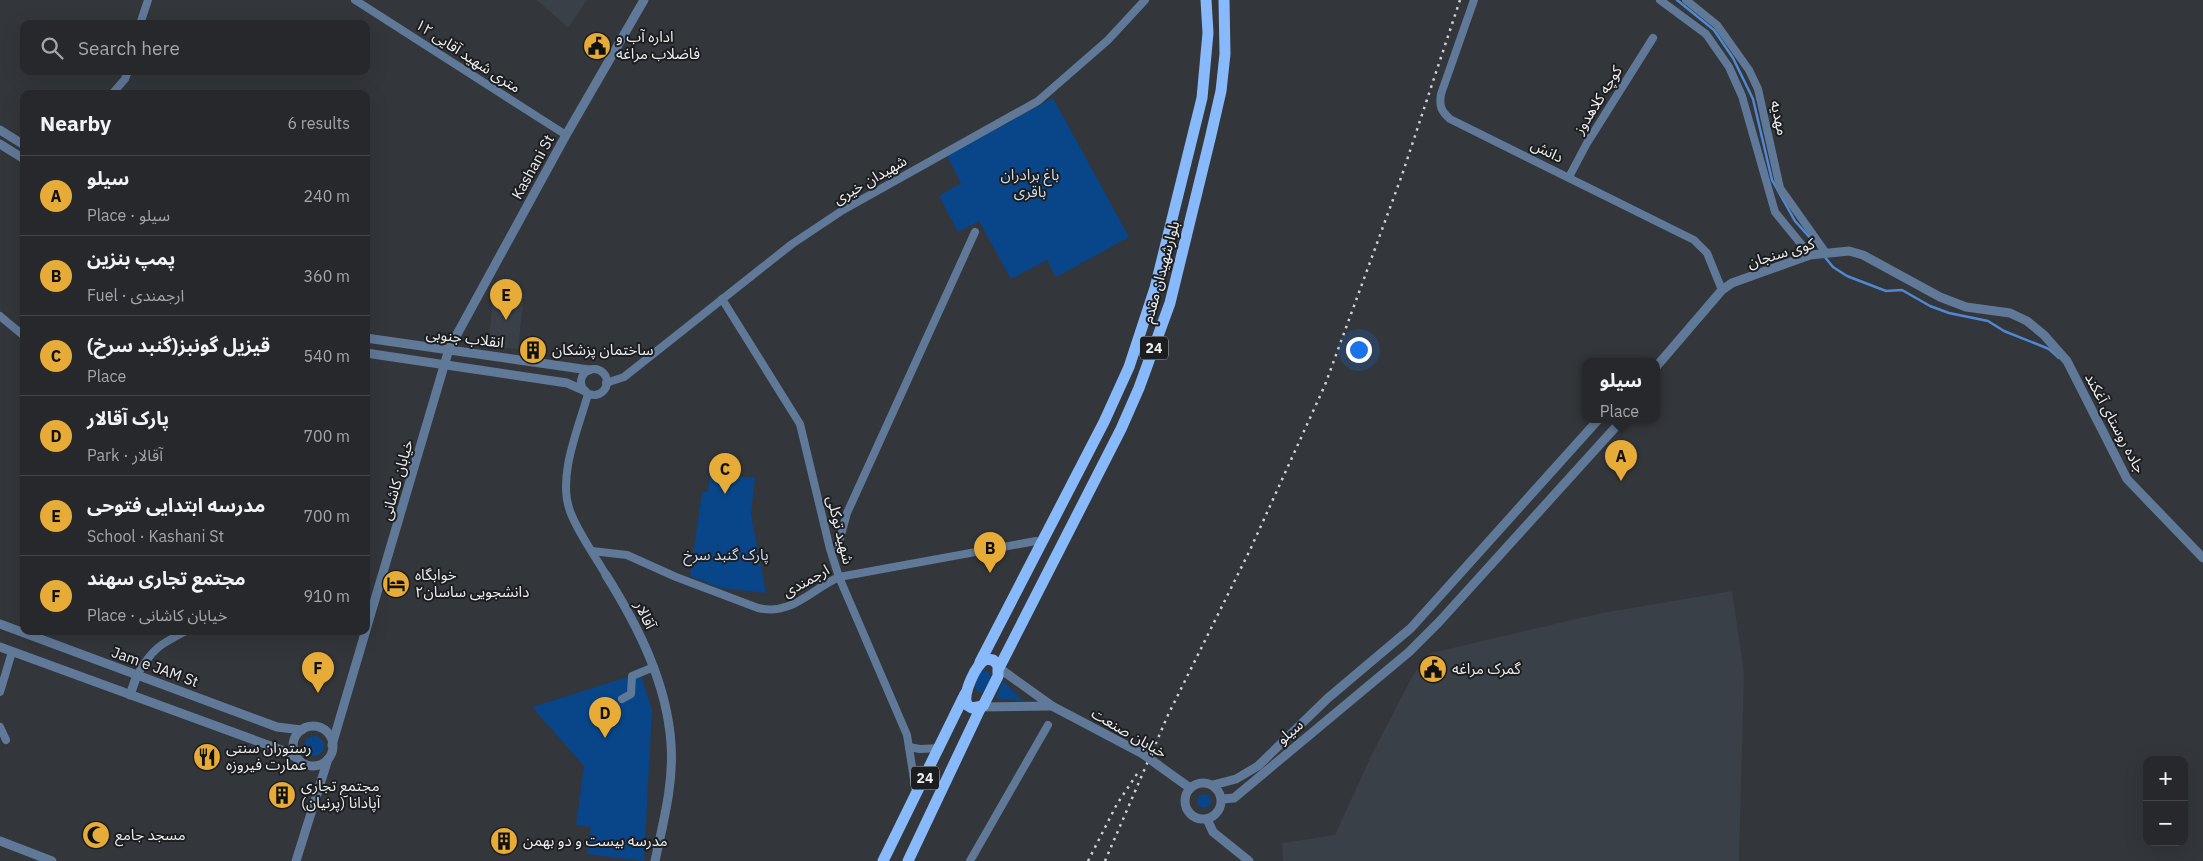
<!DOCTYPE html>
<html lang="en">
<head>
<meta charset="utf-8">
<style>
	body { margin:0; font-family:"IBM Plex Sans","Noto Sans Arabic",sans-serif; background:#323438; color:#f1f3f6 }
	.controls { position:absolute; right:15px; bottom:15px; display:grid; overflow:hidden; border-radius:10px; box-shadow:0 5px 20px #0002 }
	.controls button { width:45px; height:45px; display:grid; place-items:center; padding:0; border:0; border-bottom:1px solid #424448; background:#26282c; color:#f1f3f6; font:25px sans-serif }
	.you { position:absolute; left:1358px; top:349px; width:18px; height:18px; margin:-12px; border:4px solid #fff; border-radius:50%; background:#1a73e8; box-shadow:0 0 0 8px #1a73e833 }
	.badge { display:grid; place-items:center; width:32px; height:32px; border-radius:50%; background:#e7ac37; color:#111; font-size:16px; font-weight:700 }
	.pin { position:absolute; translate:-50% -41px; filter:drop-shadow(0 1px 2px #0008) }
	.pin::after { content:''; position:absolute; top:26px; width:18px; height:15px; background:inherit; clip-path:polygon(0 0,100% 0,50% 100%) }
	.popup { position:absolute; left:1582px; top:358px; width:78px; height:65px; box-sizing:border-box; display:grid; place-content:center; border-radius:10px; background:#26282c; filter:drop-shadow(0 1px 4px #0005); font-size:16px; white-space:nowrap; color:#a4a6a9 }
	.popup b { font-size:19px; color:#f1f3f6 }
	.popup::after { content:''; position:absolute; left:50%; top:100%; margin-left:-10px; border:10px solid transparent; border-top-color:#26282c }
	.list { margin:0; padding:0; list-style:none }
	h2 { display:flex; justify-content:space-between; align-items:center; height:65px; margin:0; padding:0 20px; font-size:21px }
	h2 small { font-size:16px; font-weight:400; color:#a4a6a9 }
	.list li { display:grid; grid-template-columns:32px 1fr auto; gap:15px; align-items:center; box-sizing:border-box; height:80px; padding:0 20px; border-top:1px solid #424448 }
	.list b { display:block; font-size:19px; white-space:nowrap }
	.list p { margin:0; font-size:16px; white-space:nowrap; color:#a4a6a9 }
	.list em { font-size:16px; font-style:normal; color:#a4a6a9 }
	.icon { flex:none; width:28px; height:28px; fill:none; stroke:currentColor; stroke-width:2; stroke-linecap:round; stroke-linejoin:round }
	.map { position:relative; flex:none; width:2203px; height:861px; overflow:hidden }
	.search { position:absolute; background:#26282c; box-shadow:0 5px 20px #0002; left:20px; top:20px; width:350px; height:55px; display:flex; align-items:center; gap:12px; box-sizing:border-box; padding:0 18px; border-radius:10px; color:#a4a6a9; font-size:19px }
	.panel { position:absolute; background:#26282c; box-shadow:0 5px 20px #0002; left:20px; top:90px; width:350px; height:545px; border-radius:10px }
	.map>svg:first-child { display:block }
</style>
</head>
<body>
<div class="map">
<svg width="2203" height="861" viewBox="0 0 2203 861">
	<rect width="100%" height="100%" fill="#33363a"/>
	<g fill="#394048">
		<path d="M537 0H587L568 28Z"/>
		<path d="M494 290 524 293 518 349 488 347Z"/>
		<path d="M1732 591 1744 673 1739 861H1283L1282 843 1335 835 1372 754 1413 675 1431 653 1602 613Z"/>
	</g>
	<g fill="#084689">
		<path d="M1053 98 1129 237 1056 277 1047 260 1011 279 979 221 958 232 939 196 961 183 947 156Z"/>
		<path d="M710 473 755 478 751 514 766 593 720 588 690 576 702 493 708 491Z"/>
		<path d="M639 669 652 710 644 861 587 854 591 827 576 825 584 766 532 707 631 676Z"/>
		<path d="M984 670 989 672 991 679 982 693 978 692 975 686 980 673Z"/>
		<path d="M1003 681 1023 701 996 698Z"/>
		<circle cx="314" cy="746" r="10"/>
		<circle cx="1204" cy="801" r="7"/>
	</g>
	<g fill="none" stroke-linecap="round" stroke-linejoin="round">
		<g stroke="#4f89d3" stroke-width="2.5">
			<path d="M1677 0 1714 30 1733 58 1753 99 1772 180 1795 221 1812 240"/>
			<path d="M1824 256 1833 267 1847 276 1886 291 1902 290 1930 306 1949 313 1988 321 2004 331 2049 349 2059 358"/>
		</g>
		<g stroke="#607998" stroke-width="8">
			<path d="M355 0 566 135"/>
			<path d="M1474 0 1441 94C1439 106 1441 111 1450 119L1694 240 1707 253 1722 290"/>
			<path d="M1660 0 1706 34 1729 67 1742 96 1775 212 1810 255"/>
			<path d="M1686 0 1717 25 1749 70 1758 89 1780 188 1826 253"/>
			<path d="M140 24 148 0"/>
			<path d="M112 94 125 79 128 71"/>
			<path d="M1569 177 1587 143 1653 38"/>
			<path d="M722 299 800 424 830 549 839 577 907 735 916 792"/>
			<path d="M0 316 24 336"/>
			<circle cx="594" cy="382" r="13"/>
			<path d="M606 383 624 377 792 244 843 210 1038 101 1108 40 1145 0"/>
			<path d="M588 394C579 427 557 476 570 511 578 533 594 554 606 575"/>
			<path d="M838 546 847 513 975 232"/>
			<path d="M592 551 627 555 676 577 758 608C792 616 810 590 839 577L1036 541 1040 544"/>
			<path d="M137 675C153 648 159 645 186 631"/>
			<path d="M0 692 12 652"/>
			<path d="M622 699 631 694 632 676 654 667"/>
			<path d="M0 727 6 740"/>
			<path d="M909 747 920 749 940 748"/>
			<path d="M970 861 1048 725"/>
		</g>
		<g stroke="#607998" stroke-width="9">
			<path d="M0 130 24 145"/>
			<path d="M0 144 24 159"/>
			<path d="M366 338 589 370"/>
			<path d="M366 353 567 383 585 391"/>
			<path d="M1656 367 1722 290 1732 283 1810 255 1849 251 1863 255 1940 297 1966 307 2010 313 2027 321 2044 335 2067 361 2127 479 2203 558"/>
			<path d="M606 575C638 626 667 683 671 744 674 783 663 823 655 861"/>
			<path d="M0 624 277 727 302 730"/>
			<path d="M0 647 287 752 298 759"/>
			<path d="M130 695 137 675"/>
			<path d="M1052 706 1143 754"/>
			<path d="M981 707 1052 706 999 668"/>
			<circle cx="313" cy="746" r="20"/>
			<path d="M332 745 449 349 566 135 644 0"/>
			<path d="M1158 765 1190 788"/>
			<circle cx="1203" cy="801" r="18"/>
			<path d="M1213 785 1236 779 1258 766 1328 698 1411 628 1598 420"/>
			<path d="M1222 799 1234 798 1409 652 1439 622 1622 420"/>
			<path d="M1207 819 1213 832 1249 861"/>
			<path d="M0 841 52 861"/>
			<path d="M296 861 328 759"/>
		</g>
		<g stroke="#88bafb" stroke-width="11">
			<path d="M986 659 993 660 998 665V676L983 706 972 708 967 705C962 694 976 664 986 659Z"/>
			<path d="M980 662 1104 422 1129 367 1155 288 1202 98 1208 33 1206 0"/>
			<path d="M999 668 1121 429 1139 388 1170 303 1210 139 1221 91 1225 54 1224 0"/>
			<path d="M883 861 965 694"/>
			<path d="M908 861 981 707"/>
		</g>
		<g stroke="#cfd1d5" stroke-width="2.5" stroke-dasharray="2.5 5" stroke-linecap="butt">
			<path d="M1088 861 1117 804 1137 774"/>
			<path d="M1105 861 1168 715 1250 550 1325 385 1402 175 1460 0"/>
		</g>
		<path stroke="#607998" stroke-width="9" d="M1143 754 1158 765"/>
	</g>
	<defs>
		<g id="civic-disc" transform="scale(1.4375)"><circle r="9.5" fill="#e7ac37" stroke="#1c1d1f"/><path d="M-.6-6.5H3V-4.5H.6V-3L4-1V1h2V6H-6V1h2V-1L-.6-3ZM-1.2 2.5V6h2.4V2.5Z" fill="#111"/></g>
		<g id="building-disc" transform="scale(1.4375)"><circle r="9.5" fill="#e7ac37" stroke="#1c1d1f"/><path d="M-4-6H4V6H1V3H-1V6H-4ZM-2.5-4.3h1.7v1.8h-1.7ZM.8-4.3h1.7v1.8H.8ZM-2.5-1h1.7V.8h-1.7ZM.8-1h1.7V.8H.8Z" fill="#111"/></g>
		<g id="hotel-disc" transform="scale(1.4375)"><circle r="9.5" fill="#e7ac37" stroke="#1c1d1f"/><path d="M-6-4.5h1.5V1H6V5H4.5V3h-9V5H-6ZM-4 0a1.8 1.8 0 1 1 3.6 0ZM.5 0V-2.5h3Q6-2.5 6 0Z" fill="#111"/></g>
		<g id="restaurant-disc" transform="scale(1.4375)"><circle r="9.5" fill="#e7ac37" stroke="#1c1d1f"/><path d="M-5-6h1v4h1v-4h1v4h1v-4h1v5L-1.5 .5V6h-2V.5L-5-1ZM5-6V6H3V1.5H1.5Q1.5-4 5-6Z" fill="#111"/></g>
		<g id="mosque-disc" transform="scale(1.4375)"><circle r="9.5" fill="#e7ac37" stroke="#1c1d1f"/><path d="M3.5-4.9A6 6 0 1 0 3.5 4.9A5 5 0 1 1 3.5-4.9Z" fill="#111"/></g>
	</defs>
	<g fill-rule="evenodd">
		<use href="#civic-disc" x="597" y="46"/>
		<use href="#building-disc" x="533" y="350"/>
		<use href="#hotel-disc" x="396" y="584"/>
		<use href="#civic-disc" x="1433" y="669"/>
		<use href="#restaurant-disc" x="207" y="757"/>
		<use href="#building-disc" x="282" y="795"/>
		<use href="#mosque-disc" x="96" y="835"/>
		<use href="#building-disc" x="504" y="841"/>
	</g>
	<g text-anchor="middle" stroke-width="4" stroke-linejoin="round" paint-order="stroke">
		<g fill="#1c1d1f" stroke="#aeafb2" stroke-width="1">
			<rect x="1140" y="336.5" width="28" height="23" rx="4"/>
			<rect x="911" y="766.5" width="28" height="23" rx="4"/>
		</g>
		<g font-size="14" font-weight="bold" fill="#eceef1">
			<text x="1154" y="353">24</text>
			<text x="925" y="783">24</text>
		</g>
		<g font-size="15" fill="#eceef1" stroke="#1c1d1f" text-anchor="start">
			<text x="616" y="42">اداره آب و<tspan x="616" dy="17">فاضلاب مراغه</tspan></text>
			<text x="552" y="355">ساختمان پزشکان</text>
			<text x="415" y="580">خوابگاه<tspan x="415" dy="17">دانشجویی ساسان۲</tspan></text>
			<text x="1452" y="674">گمرک مراغه</text>
			<text x="226" y="753">رستوران سنتی<tspan x="226" dy="17">عمارت فیروزه</tspan></text>
			<text x="301" y="791">مجتمع تجاری<tspan x="301" dy="17">آپادانا (پرنیان)</tspan></text>
			<text x="115" y="840">مسجد جامع</text>
			<text x="523" y="846">مدرسه بیست و دو بهمن</text>
		</g>
		<g font-size="15" fill="#eceef1" stroke="#1c1d1f">
			<text transform="translate(468 56) rotate(33)" y="5">۱۲ متری شهید آقایی</text>
			<text transform="translate(1598 100) rotate(-58)" y="5">کوچه کلاهدوز</text>
			<text transform="translate(1779 118) rotate(78)" y="5">مهدیه</text>
			<text transform="translate(1547 151) rotate(26)" y="5">دانش</text>
			<text transform="translate(533 167) rotate(-61)" y="5">Kashani St</text>
			<text transform="translate(870 180) rotate(-30)" y="5">شهیدان خیری</text>
			<text transform="translate(1781 253) rotate(-17)" y="5">کوی سنجان</text>
			<text transform="translate(1161 272) rotate(-75)" y="5">بلوارشهیدان مقدم</text>
			<text transform="translate(465 338) rotate(7)" y="5">انقلاب جنوبی</text>
			<text transform="translate(2115 423) rotate(62)" y="5">جاده روستای آغکند</text>
			<text transform="translate(397 480) rotate(-74)" y="5">خیابان کاشانی</text>
			<text transform="translate(840 530) rotate(76)" y="5">شهید توکلی</text>
			<text transform="translate(806 581) rotate(-29)" y="5">ارجمندی</text>
			<text transform="translate(645 615) rotate(64)" y="5">آقالار</text>
			<text transform="translate(155 667) rotate(20)" y="5">Jam e JAM St</text>
			<text transform="translate(1290 732) rotate(-40)" y="5">سیلو</text>
			<text transform="translate(1129 733) rotate(30)" y="5">خیابان صنعت</text>
		</g>
		<g font-size="15" fill="#ceddf1" stroke="#1c1d1f">
			<text x="1030" y="180">باغ برادران<tspan x="1030" dy="17">باقری</tspan></text>
			<text x="726" y="560">پارک گنبد سرخ</text>
		</g>
	</g>
</svg>
<div class="controls">
<button>+</button>
<button>−</button>
</div>
<div class="you"></div>
<div class="pin badge" style="left:1621px;top:481px">A</div>
<div class="popup"><b>سیلو</b>Place</div>
<div class="pin badge" style="left:990px;top:573px">B</div>
<div class="pin badge" style="left:725px;top:494px">C</div>
<div class="pin badge" style="left:605px;top:738px">D</div>
<div class="pin badge" style="left:506px;top:320px">E</div>
<div class="pin badge" style="left:318px;top:693px">F</div>
<div class="search"><svg class="icon" aria-label="search" viewBox="0 0 24 24"><circle cx="10" cy="10" r="6"/><path d="M15 15l6 6"/></svg>Search here</div>
<section class="panel">
<h2>Nearby<small>6 results</small></h2>
<ul class="list">
<li><span class="badge">A</span><div><b>سیلو</b><p>Place · سیلو</p></div><em>240 m</em></li>
<li><span class="badge">B</span><div><b>پمپ بنزین</b><p>Fuel · ارجمندی</p></div><em>360 m</em></li>
<li><span class="badge">C</span><div><b>قیزیل گونبز(گنبد سرخ)</b><p>Place</p></div><em>540 m</em></li>
<li><span class="badge">D</span><div><b>پارک آقالار</b><p>Park · آقالار</p></div><em>700 m</em></li>
<li><span class="badge">E</span><div><b>مدرسه ابتدایی فتوحی</b><p>School · Kashani St</p></div><em>700 m</em></li>
<li><span class="badge">F</span><div><b>مجتمع تجاری سهند</b><p>Place · خیابان کاشانی</p></div><em>910 m</em></li>
</ul>
</section>
</div>
</body>
</html>
